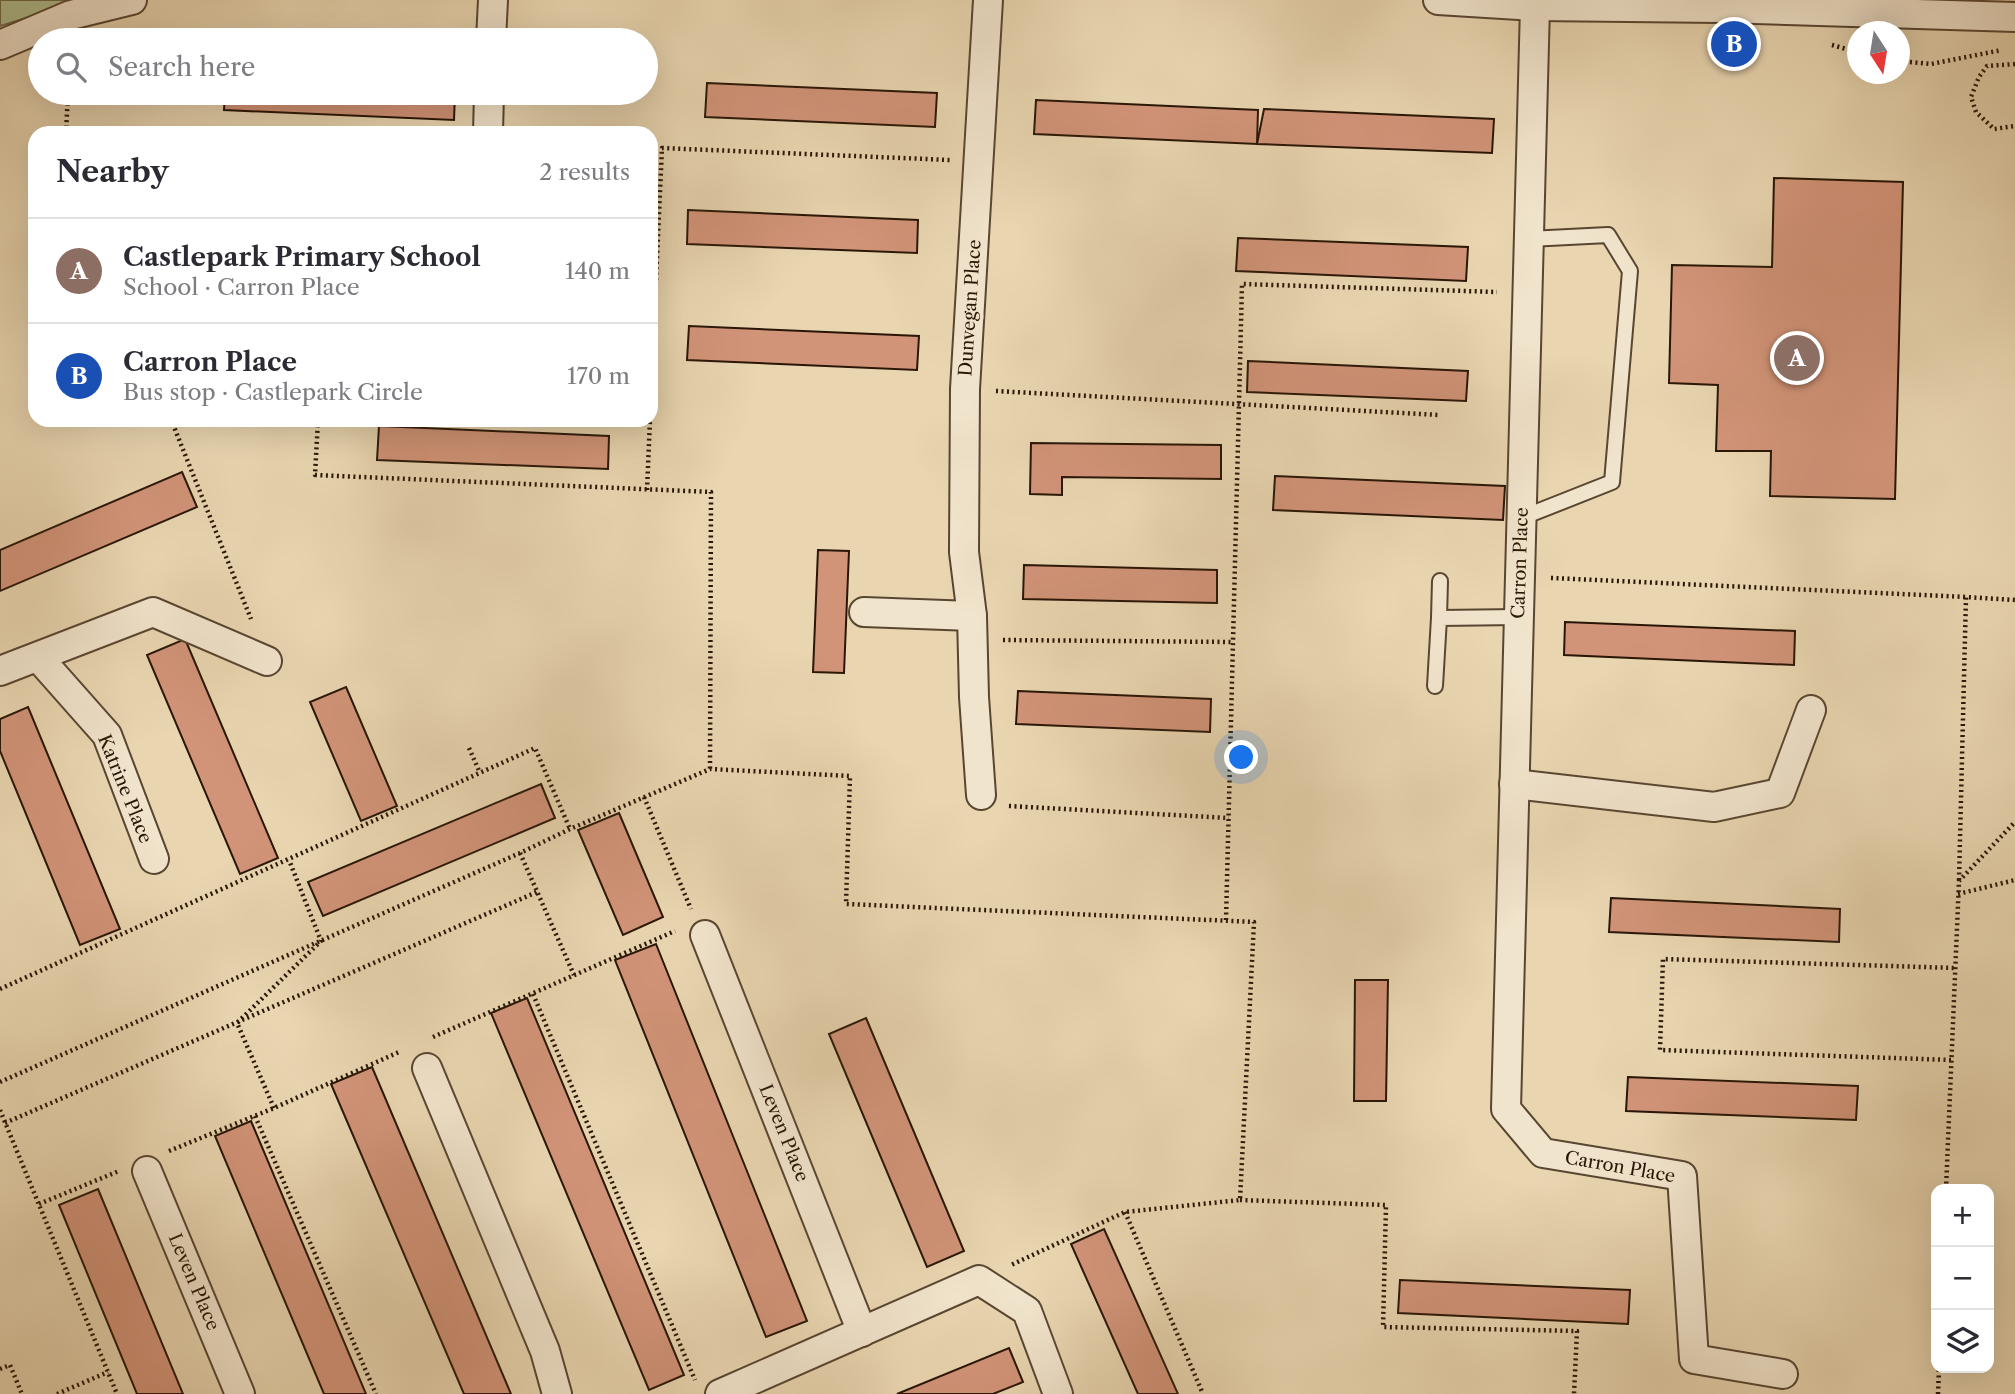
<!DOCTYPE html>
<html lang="en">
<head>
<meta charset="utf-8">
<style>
	body { margin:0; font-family:"Libre Caslon Text",serif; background:#f7f7f7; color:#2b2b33 }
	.controls { position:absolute; right:21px; bottom:21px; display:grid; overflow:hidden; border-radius:14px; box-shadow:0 7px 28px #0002 }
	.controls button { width:63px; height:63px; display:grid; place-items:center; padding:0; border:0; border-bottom:2px solid #e1e1e2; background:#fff; color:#2b2b33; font:35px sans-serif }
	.compass { position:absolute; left:1847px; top:21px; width:63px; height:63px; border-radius:50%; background:#fff; box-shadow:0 7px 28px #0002; rotate:168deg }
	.you { position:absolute; left:1242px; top:758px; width:24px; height:24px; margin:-18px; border:5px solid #fff; border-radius:50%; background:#1a73e8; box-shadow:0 0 0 10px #1a73e833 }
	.badge { display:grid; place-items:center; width:46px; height:46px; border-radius:50%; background:#2563eb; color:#fff; font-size:23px; font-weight:700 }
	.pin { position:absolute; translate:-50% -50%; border:4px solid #fff; box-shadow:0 2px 7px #0006 }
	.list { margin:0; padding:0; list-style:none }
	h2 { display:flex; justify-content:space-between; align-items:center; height:91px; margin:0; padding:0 28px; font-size:30px }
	h2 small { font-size:23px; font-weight:400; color:#7c7c81 }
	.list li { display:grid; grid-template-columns:46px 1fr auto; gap:21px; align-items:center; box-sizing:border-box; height:105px; padding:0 28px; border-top:2px solid #e1e1e2 }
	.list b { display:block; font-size:26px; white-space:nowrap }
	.list p { margin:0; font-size:23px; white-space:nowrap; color:#7c7c81 }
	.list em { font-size:23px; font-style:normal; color:#7c7c81 }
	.icon { flex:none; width:38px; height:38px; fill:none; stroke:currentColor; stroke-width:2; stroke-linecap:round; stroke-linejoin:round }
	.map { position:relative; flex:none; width:2015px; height:1394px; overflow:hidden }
	.search { position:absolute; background:#fff; box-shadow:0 7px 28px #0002; left:28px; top:28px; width:630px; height:77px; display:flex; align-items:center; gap:18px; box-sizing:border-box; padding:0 24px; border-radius:38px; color:#7c7c81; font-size:26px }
	.panel { position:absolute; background:#fff; box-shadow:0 7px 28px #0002; left:28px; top:126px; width:630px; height:301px; border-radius:21px }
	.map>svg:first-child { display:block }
</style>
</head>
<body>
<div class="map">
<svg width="2015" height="1394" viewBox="0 0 2015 1394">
	<rect width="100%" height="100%" fill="#e9d6b1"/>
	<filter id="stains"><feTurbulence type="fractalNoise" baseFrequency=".00286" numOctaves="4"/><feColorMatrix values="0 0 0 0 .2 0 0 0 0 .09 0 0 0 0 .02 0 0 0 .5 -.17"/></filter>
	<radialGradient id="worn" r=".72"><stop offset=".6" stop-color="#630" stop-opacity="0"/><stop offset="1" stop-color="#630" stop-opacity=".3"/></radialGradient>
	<path fill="#b0bf91" stroke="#6c6a4c" stroke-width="2" d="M0 0H83L0 26Z"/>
	<g fill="#d29479" stroke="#291606" stroke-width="2">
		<path d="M707 83 937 93 935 127 705 117Z"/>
		<path d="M225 93H455L454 120 224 110Z"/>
		<path d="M1036 100 1258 110 1257 144 1034 134Z"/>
		<path d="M1264 109 1494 119 1492 153 1257 144Z"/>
		<path d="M1774 178 1903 182 1895 499 1770 496 1771 451H1716L1718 385 1669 383 1672 265 1772 267Z"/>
		<path d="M688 210 918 220 917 253 687 244Z"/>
		<path d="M1238 238 1468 247 1466 281 1236 271Z"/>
		<path d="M689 326 919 336 917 370 687 360Z"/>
		<path d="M1248 361 1468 371 1466 401 1247 392Z"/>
		<path d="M379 426 609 436 608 469 377 460Z"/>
		<path d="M1031 443 1221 445V479L1062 477V495L1030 494Z"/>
		<path d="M182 472 197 507 0 591V550Z"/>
		<path d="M1275 476 1505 486 1503 520 1273 510Z"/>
		<path d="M818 550 849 551 844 673 813 672Z"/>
		<path d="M1024 565 1217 570V603L1023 599Z"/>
		<path d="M1565 622 1795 631 1794 665 1564 655Z"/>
		<path d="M185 639 278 858 240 874 147 655Z"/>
		<path d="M346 687 397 806 361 821 310 702Z"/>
		<path d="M1018 691 1211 699 1210 732 1016 724Z"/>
		<path d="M28 707 120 929 80 945 0 751V719Z"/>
		<path d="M541 784 555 818 323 916 308 882Z"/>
		<path d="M619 813 663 917 623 935 578 830Z"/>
		<path d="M1611 898 1840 909 1839 942 1609 932Z"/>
		<path d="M656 944 807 1321 766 1337 615 960Z"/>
		<path d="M1355 980H1388L1386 1101H1354Z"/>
		<path d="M527 998 684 1375 649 1390 491 1013Z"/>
		<path d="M866 1018 964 1251 927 1267 829 1034Z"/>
		<path d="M372 1067 511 1394H464L331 1084Z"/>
		<path d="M1628 1077 1858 1086 1856 1120 1626 1111Z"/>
		<path d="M251 1121 366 1394H324L215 1136Z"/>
		<path d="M98 1189 183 1394H137L59 1205Z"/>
		<path d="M1104 1229 1178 1394H1138L1071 1244Z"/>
		<path d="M1400 1280 1630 1290 1628 1324 1398 1313Z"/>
		<path d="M1009 1348 1023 1382 993 1394H897Z"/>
	</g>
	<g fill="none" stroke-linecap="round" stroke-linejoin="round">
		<g stroke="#594631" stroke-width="18">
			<g id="lane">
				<path d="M1521 518 1612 482 1630 271 1608 235 1529 239"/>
				<path d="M1439 618 1440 581"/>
				<path d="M1435 686 1439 618 1519 617"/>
			</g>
		</g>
		<g stroke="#594631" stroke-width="32">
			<g id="street">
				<path d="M1438 0 1535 6 1720 8 2015 17"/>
				<path d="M1535 6 1506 1109 1543 1153 1682 1176 1694 1359 1783 1374"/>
				<path d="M491 40 493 0"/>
				<path d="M0 45 71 15 132 0"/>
				<path d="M488 133 489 93"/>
				<path d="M864 612 972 616"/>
				<path d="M38 657 107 735 154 859"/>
				<path d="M0 671 153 612 267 661"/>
				<path d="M1514 784 1714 807 1780 793 1811 710"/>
				<path d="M981 795 974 697 972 616 964 552 965 389 988 0"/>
				<path d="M705 935 862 1332"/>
				<path d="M427 1068 545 1351 557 1394"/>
				<path d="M147 1171 240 1394"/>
				<path d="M720 1394 979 1280 1027 1311 1058 1394"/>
			</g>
		</g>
		<g stroke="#291606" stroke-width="4.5" stroke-dasharray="2 3.5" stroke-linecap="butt">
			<path d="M1832 45 1857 52"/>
			<path d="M1899 61 1931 64 2002 50"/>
			<path d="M2015 64 1987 66 1979 77 1971 97 1976 112 1994 129 2015 126"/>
			<path d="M66 133 68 93"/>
			<path d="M651 390 662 148 950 160"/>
			<path d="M996 391 1439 415"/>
			<path d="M168 420 174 427 251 619"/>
			<path d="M318 420 315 475 711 492 710 769"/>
			<path d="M647 490 650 420"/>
			<path d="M1551 578 1966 597"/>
			<path d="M1003 640 1233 642"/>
			<path d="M469 748 480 773"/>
			<path d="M644 797 691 909"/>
			<path d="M1009 806 1229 818"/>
			<path d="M520 853 574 975"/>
			<path d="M1959 880 1966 597 2015 600"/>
			<path d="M1958 894 2015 880"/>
			<path d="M1226 920 1242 284 1497 292"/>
			<path d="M0 989 535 748 570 829"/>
			<path d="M533 994 695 1380"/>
			<path d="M433 1037 675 931"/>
			<path d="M1951 1060 1660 1050 1663 959 1955 968"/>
			<path d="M0 1082 520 853 570 829 710 769 850 776 846 904 1254 922 1240 1200 1125 1212 1011 1265"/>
			<path d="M274 1108 237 1023 321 941 289 860"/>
			<path d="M0 1110 117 1394"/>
			<path d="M255 1116 376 1394"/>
			<path d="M5 1123 537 892"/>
			<path d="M169 1151 274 1108 399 1052"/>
			<path d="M1946 1189 1959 881 2015 822"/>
			<path d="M1240 1200 1386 1205 1383 1327 1577 1331 1574 1394"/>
			<path d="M39 1204 119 1171"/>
			<path d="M1125 1212 1203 1394"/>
			<path d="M0 1369 10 1365 22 1394"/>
			<path d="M57 1394 108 1372"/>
			<path d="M1938 1394 1939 1368"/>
		</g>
		<use href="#lane" stroke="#f1e4cc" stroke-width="14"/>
		<use href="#street" stroke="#f1e4cc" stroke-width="28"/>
	</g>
	<g text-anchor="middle" stroke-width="7" stroke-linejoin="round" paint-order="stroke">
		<g font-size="18" fill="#291606" stroke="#f1e4cc">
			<text transform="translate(970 308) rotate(-86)" y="6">Dunvegan Place</text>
			<text transform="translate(1520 563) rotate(-88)" y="6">Carron Place</text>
			<text transform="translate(125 789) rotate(68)" y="6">Katrine Place</text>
			<text transform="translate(784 1133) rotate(68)" y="6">Leven Place</text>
			<text transform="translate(1620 1167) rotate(10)" y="6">Carron Place</text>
			<text transform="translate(194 1282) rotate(67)" y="6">Leven Place</text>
		</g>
	</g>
	<rect width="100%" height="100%" filter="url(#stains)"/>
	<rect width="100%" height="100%" fill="url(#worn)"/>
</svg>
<div class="controls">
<button>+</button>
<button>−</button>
<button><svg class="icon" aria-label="layers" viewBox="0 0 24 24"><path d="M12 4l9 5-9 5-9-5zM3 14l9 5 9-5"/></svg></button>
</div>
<svg class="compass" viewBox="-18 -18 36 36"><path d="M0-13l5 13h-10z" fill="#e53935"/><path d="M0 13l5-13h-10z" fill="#7c7c81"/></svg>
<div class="you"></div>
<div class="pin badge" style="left:1797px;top:358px;background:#8d6e63">A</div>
<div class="pin badge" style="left:1734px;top:44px;background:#1a4fb4">B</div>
<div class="search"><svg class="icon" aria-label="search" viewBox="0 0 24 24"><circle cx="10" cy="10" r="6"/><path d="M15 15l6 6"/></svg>Search here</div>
<section class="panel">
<h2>Nearby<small>2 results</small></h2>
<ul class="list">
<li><span class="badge" style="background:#8d6e63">A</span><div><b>Castlepark Primary School</b><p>School · Carron Place</p></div><em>140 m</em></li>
<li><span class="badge" style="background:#1a4fb4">B</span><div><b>Carron Place</b><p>Bus stop · Castlepark Circle</p></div><em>170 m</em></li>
</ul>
</section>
</div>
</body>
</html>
